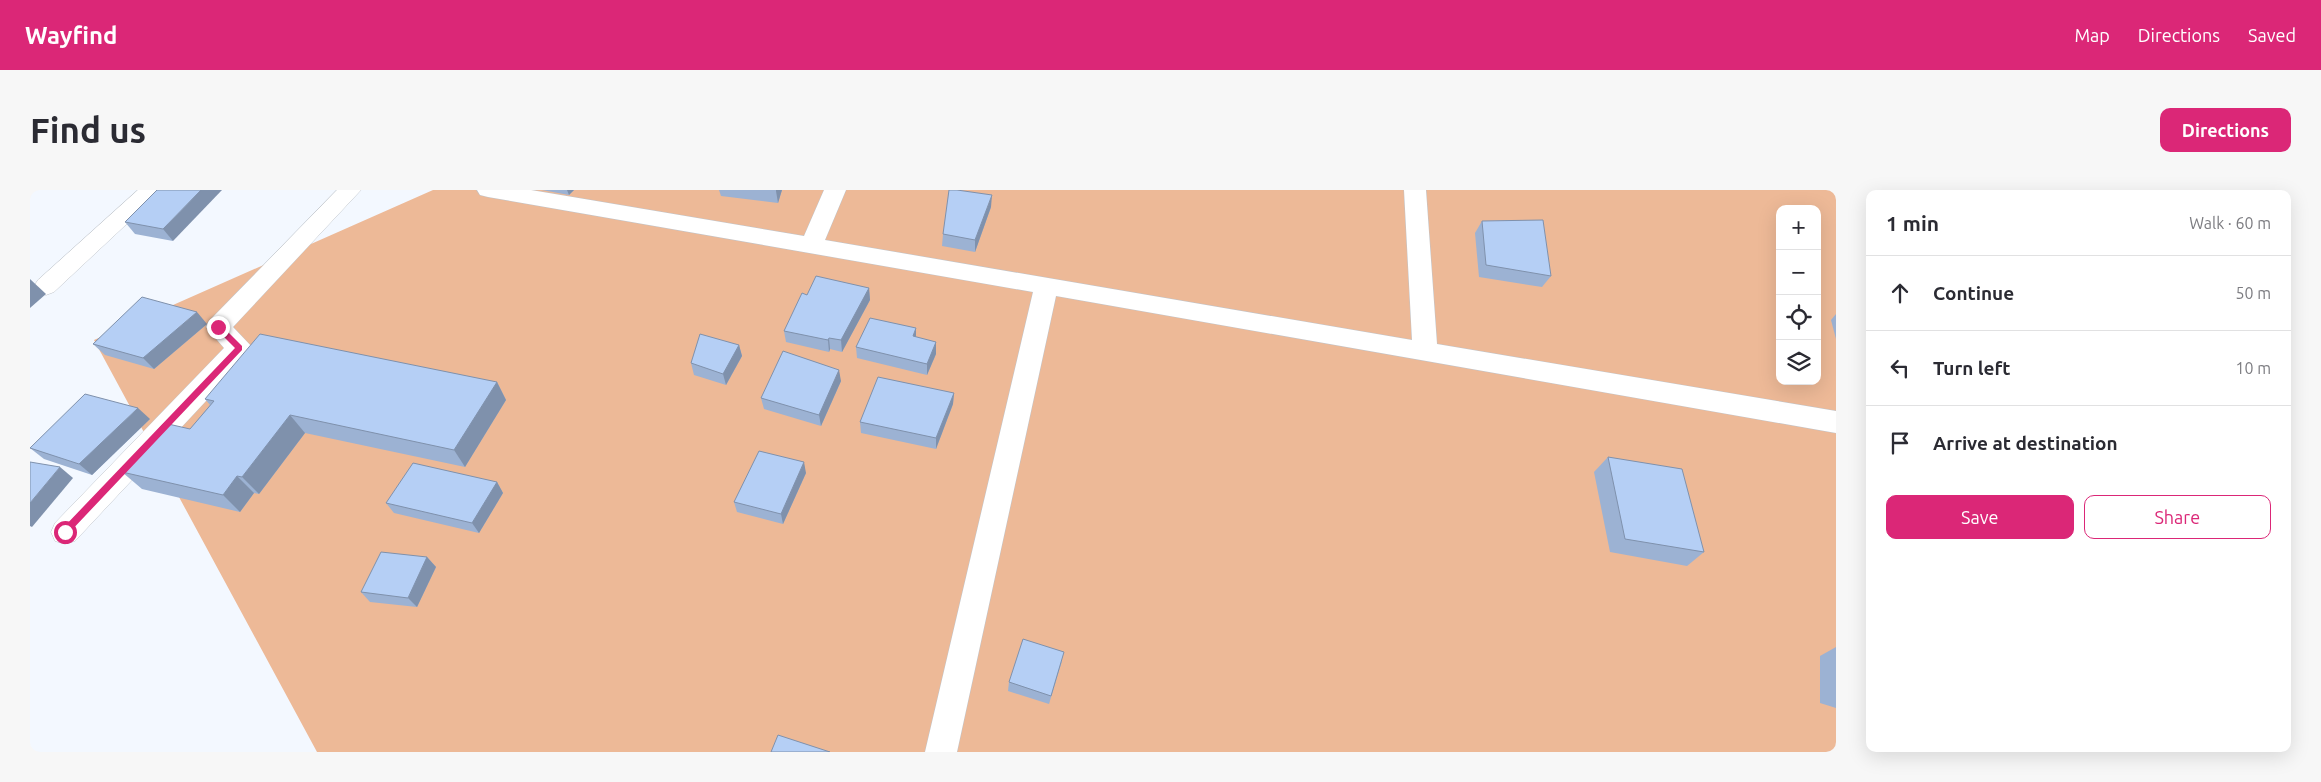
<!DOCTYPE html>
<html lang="en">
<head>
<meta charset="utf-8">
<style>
	body { margin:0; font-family:Ubuntu,sans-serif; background:#f7f7f7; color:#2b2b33 }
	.controls { position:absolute; right:15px; top:15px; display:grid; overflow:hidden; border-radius:10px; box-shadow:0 5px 20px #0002 }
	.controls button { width:45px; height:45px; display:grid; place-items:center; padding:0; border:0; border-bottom:1px solid #e1e1e2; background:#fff; color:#2b2b33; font:25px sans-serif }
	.stop { position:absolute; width:15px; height:15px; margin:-11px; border:4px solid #db2777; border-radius:50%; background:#fff }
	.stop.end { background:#db2777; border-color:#fff; box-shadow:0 1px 5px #0008 }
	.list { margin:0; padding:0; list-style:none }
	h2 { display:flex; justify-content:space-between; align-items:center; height:65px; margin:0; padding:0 20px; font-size:21px }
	h2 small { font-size:16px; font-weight:400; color:#7c7c81 }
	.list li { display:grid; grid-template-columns:32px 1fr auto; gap:15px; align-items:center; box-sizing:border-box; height:75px; padding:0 20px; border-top:1px solid #e1e1e2 }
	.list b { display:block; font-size:19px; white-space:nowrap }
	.list em { font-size:16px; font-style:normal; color:#7c7c81 }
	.actions { display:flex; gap:10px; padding:15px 20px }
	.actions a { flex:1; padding:11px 0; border:1px solid #db2777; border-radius:10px; text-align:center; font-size:18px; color:#db2777 }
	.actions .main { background:#db2777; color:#fff }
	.icon { flex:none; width:28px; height:28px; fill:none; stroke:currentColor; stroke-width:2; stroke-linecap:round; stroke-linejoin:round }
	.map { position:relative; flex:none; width:1806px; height:562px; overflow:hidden; border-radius:10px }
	header { display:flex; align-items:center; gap:30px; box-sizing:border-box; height:70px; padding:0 25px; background:#db2777; color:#fff }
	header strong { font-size:24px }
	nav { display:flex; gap:28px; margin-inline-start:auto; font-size:18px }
	.intro { display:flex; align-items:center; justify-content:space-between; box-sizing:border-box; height:120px; padding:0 30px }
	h1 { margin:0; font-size:35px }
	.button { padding:12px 22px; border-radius:10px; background:#db2777; color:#fff; font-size:18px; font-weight:700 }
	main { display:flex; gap:30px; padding:0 30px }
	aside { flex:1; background:#fff; border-radius:10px; box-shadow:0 5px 20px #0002 }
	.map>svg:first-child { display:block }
</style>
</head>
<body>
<header>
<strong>Wayfind</strong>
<nav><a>Map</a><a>Directions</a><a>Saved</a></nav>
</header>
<div class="intro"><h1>Find us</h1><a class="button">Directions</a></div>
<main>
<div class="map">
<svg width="1806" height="562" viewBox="0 0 1806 562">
	<rect width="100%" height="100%" fill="#f3f8ff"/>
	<path fill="#edb997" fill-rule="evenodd" d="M403 0H1806V562H287L64 150ZM1750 19H1787V191H1750Z"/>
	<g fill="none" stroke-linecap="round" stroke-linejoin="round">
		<g stroke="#bfc4ca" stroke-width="1">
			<g id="minor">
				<path d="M108 0H133L24 102 16 105 8 102 4 96 8 90Z"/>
				<path d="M307 0H331L203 137 223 158 219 165 45 351 35 354 25 351 21 342 25 333 194 158 176 137 179 131Z"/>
				<path d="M447 0H501L774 46 794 0H816L795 50 1382 150 1374 0H1396L1407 154 1806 221V243L1026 106 927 562H895L1003 102 458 7 450 5Z"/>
			</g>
		</g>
		<use href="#minor" fill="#fff" fill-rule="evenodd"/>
	</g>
	<g fill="#9cb2d3">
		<path d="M127 0 143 51 105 44 95 32Z"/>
		<path d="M512 0H544L539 5Z"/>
		<path d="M689 0H752L748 13 691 6Z"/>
		<path d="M961 17 945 62 912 56 913 44Z"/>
		<path d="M1452 31 1521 86 1512 97 1449 87 1445 43Z"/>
		<path d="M839 98 840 110 812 162 800 159 799 162 756 152 754 141 777 105Z"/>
		<path d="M1806 124V149L1801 130Z"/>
		<path d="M177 134 124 179 75 165 63 154Z"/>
		<path d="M886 147 906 152V164L897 185 827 168 826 157Z"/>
		<path d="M709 155 712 166 696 195 664 185 661 173Z"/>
		<path d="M811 191 791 236 734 219 731 208Z"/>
		<path d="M467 192 476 210 435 277 275 243 229 304 224 303 210 322 112 299 92 282 160 239 180 215 175 209Z"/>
		<path d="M924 203 923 214 906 259 831 243 830 232Z"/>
		<path d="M120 229 62 285 14 269 0 258Z"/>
		<path d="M1578 267 1674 362 1657 376 1580 362 1564 282Z"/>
		<path d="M776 283 753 334 707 322 704 312Z"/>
		<path d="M467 292 473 303 449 343 364 323 356 313Z"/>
		<path d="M397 367 406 377 387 417 340 412 331 402Z"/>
		<path d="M1806 457V518L1790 513V466Z"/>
		<path d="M1032 471 1019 514 978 501 979 492Z"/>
	</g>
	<g fill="#7f91ac">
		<path d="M171 0H192L143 51 133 39Z"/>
		<path d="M537 0H544L539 5Z"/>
		<path d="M746 0H752L748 13 746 1Z"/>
		<path d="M962 5 961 17 945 62V50Z"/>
		<path d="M0 89 16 104 0 118Z"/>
		<path d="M839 98 840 110 812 162 811 150Z"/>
		<path d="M167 122 177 134 124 179 113 168Z"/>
		<path d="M886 138V150L883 146Z"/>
		<path d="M799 148 800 159 799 162 798 150Z"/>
		<path d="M906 152V164L897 185V174Z"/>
		<path d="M709 155 712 166 696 195 693 184Z"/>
		<path d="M809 180 811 191 791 236 789 225Z"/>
		<path d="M467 192 476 210 435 277 424 260Z"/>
		<path d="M924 203 923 214 906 259V248Z"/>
		<path d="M108 218 120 229 62 285 49 274Z"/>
		<path d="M260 225 275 243 229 304 212 287Z"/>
		<path d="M774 272 776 283 753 334 751 324Z"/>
		<path d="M30 277 43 288 2 337 0 336V313Z"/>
		<path d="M207 286 224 303 210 322 193 305Z"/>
		<path d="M467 292 473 303 449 343 442 333Z"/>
		<path d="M397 367 406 377 387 417 378 408Z"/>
	</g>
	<g fill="#b5cff5" stroke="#7f91ac">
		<path d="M127 0H171L133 39 95 32Z"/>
		<path d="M919 0H927L962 5 945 50 913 44Z"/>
		<path d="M1513 30 1521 86 1456 75 1452 31Z"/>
		<path d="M786 86 839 98 811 150 799 148 798 150 754 141 772 103 777 105Z"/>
		<path d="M112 107 167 122 113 168 63 154Z"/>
		<path d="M840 128 886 138 883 146 906 152 897 174 826 157Z"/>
		<path d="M230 144 467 192 424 260 260 225 212 287 207 286 193 305 92 282 134 233 160 239 184 211 175 209Z"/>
		<path d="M670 144 709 155 693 184 661 173Z"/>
		<path d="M753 161 809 180 789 225 731 208Z"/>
		<path d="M848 187 924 203 906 248 830 232Z"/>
		<path d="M55 204 108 218 49 274 0 258Z"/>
		<path d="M729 261 774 272 751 324 704 312Z"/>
		<path d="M1578 267 1652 279 1674 362 1595 349Z"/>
		<path d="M0 272 30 277 0 313Z"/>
		<path d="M383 273 467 292 442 333 356 313Z"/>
		<path d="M351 362 397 367 378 408 331 402Z"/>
		<path d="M993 449 1034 462 1021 506 979 492Z"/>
		<path d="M748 545 800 562H741Z"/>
	</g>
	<path fill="#db2777" d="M186 135H191L212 156V160L38 344H32V339L205 158 186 139Z"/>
</svg>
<div class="controls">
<button>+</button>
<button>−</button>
<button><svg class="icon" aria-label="locate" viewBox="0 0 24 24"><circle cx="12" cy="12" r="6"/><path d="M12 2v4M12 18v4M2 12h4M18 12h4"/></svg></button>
<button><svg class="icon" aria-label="layers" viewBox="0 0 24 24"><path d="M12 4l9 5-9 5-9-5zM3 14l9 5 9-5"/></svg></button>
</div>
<div class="stop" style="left:35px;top:342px"></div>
<div class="stop end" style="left:188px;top:137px"></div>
</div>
<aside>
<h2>1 min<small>Walk · 60 m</small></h2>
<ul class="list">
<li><svg class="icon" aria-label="ahead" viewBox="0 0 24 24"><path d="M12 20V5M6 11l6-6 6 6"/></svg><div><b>Continue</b></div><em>50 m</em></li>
<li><svg class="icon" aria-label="left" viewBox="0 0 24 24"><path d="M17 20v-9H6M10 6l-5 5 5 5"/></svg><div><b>Turn left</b></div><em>10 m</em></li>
<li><svg class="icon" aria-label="arrive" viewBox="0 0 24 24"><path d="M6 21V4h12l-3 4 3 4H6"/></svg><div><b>Arrive at destination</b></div></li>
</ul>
<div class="actions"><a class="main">Save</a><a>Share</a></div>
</aside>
</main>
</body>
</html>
